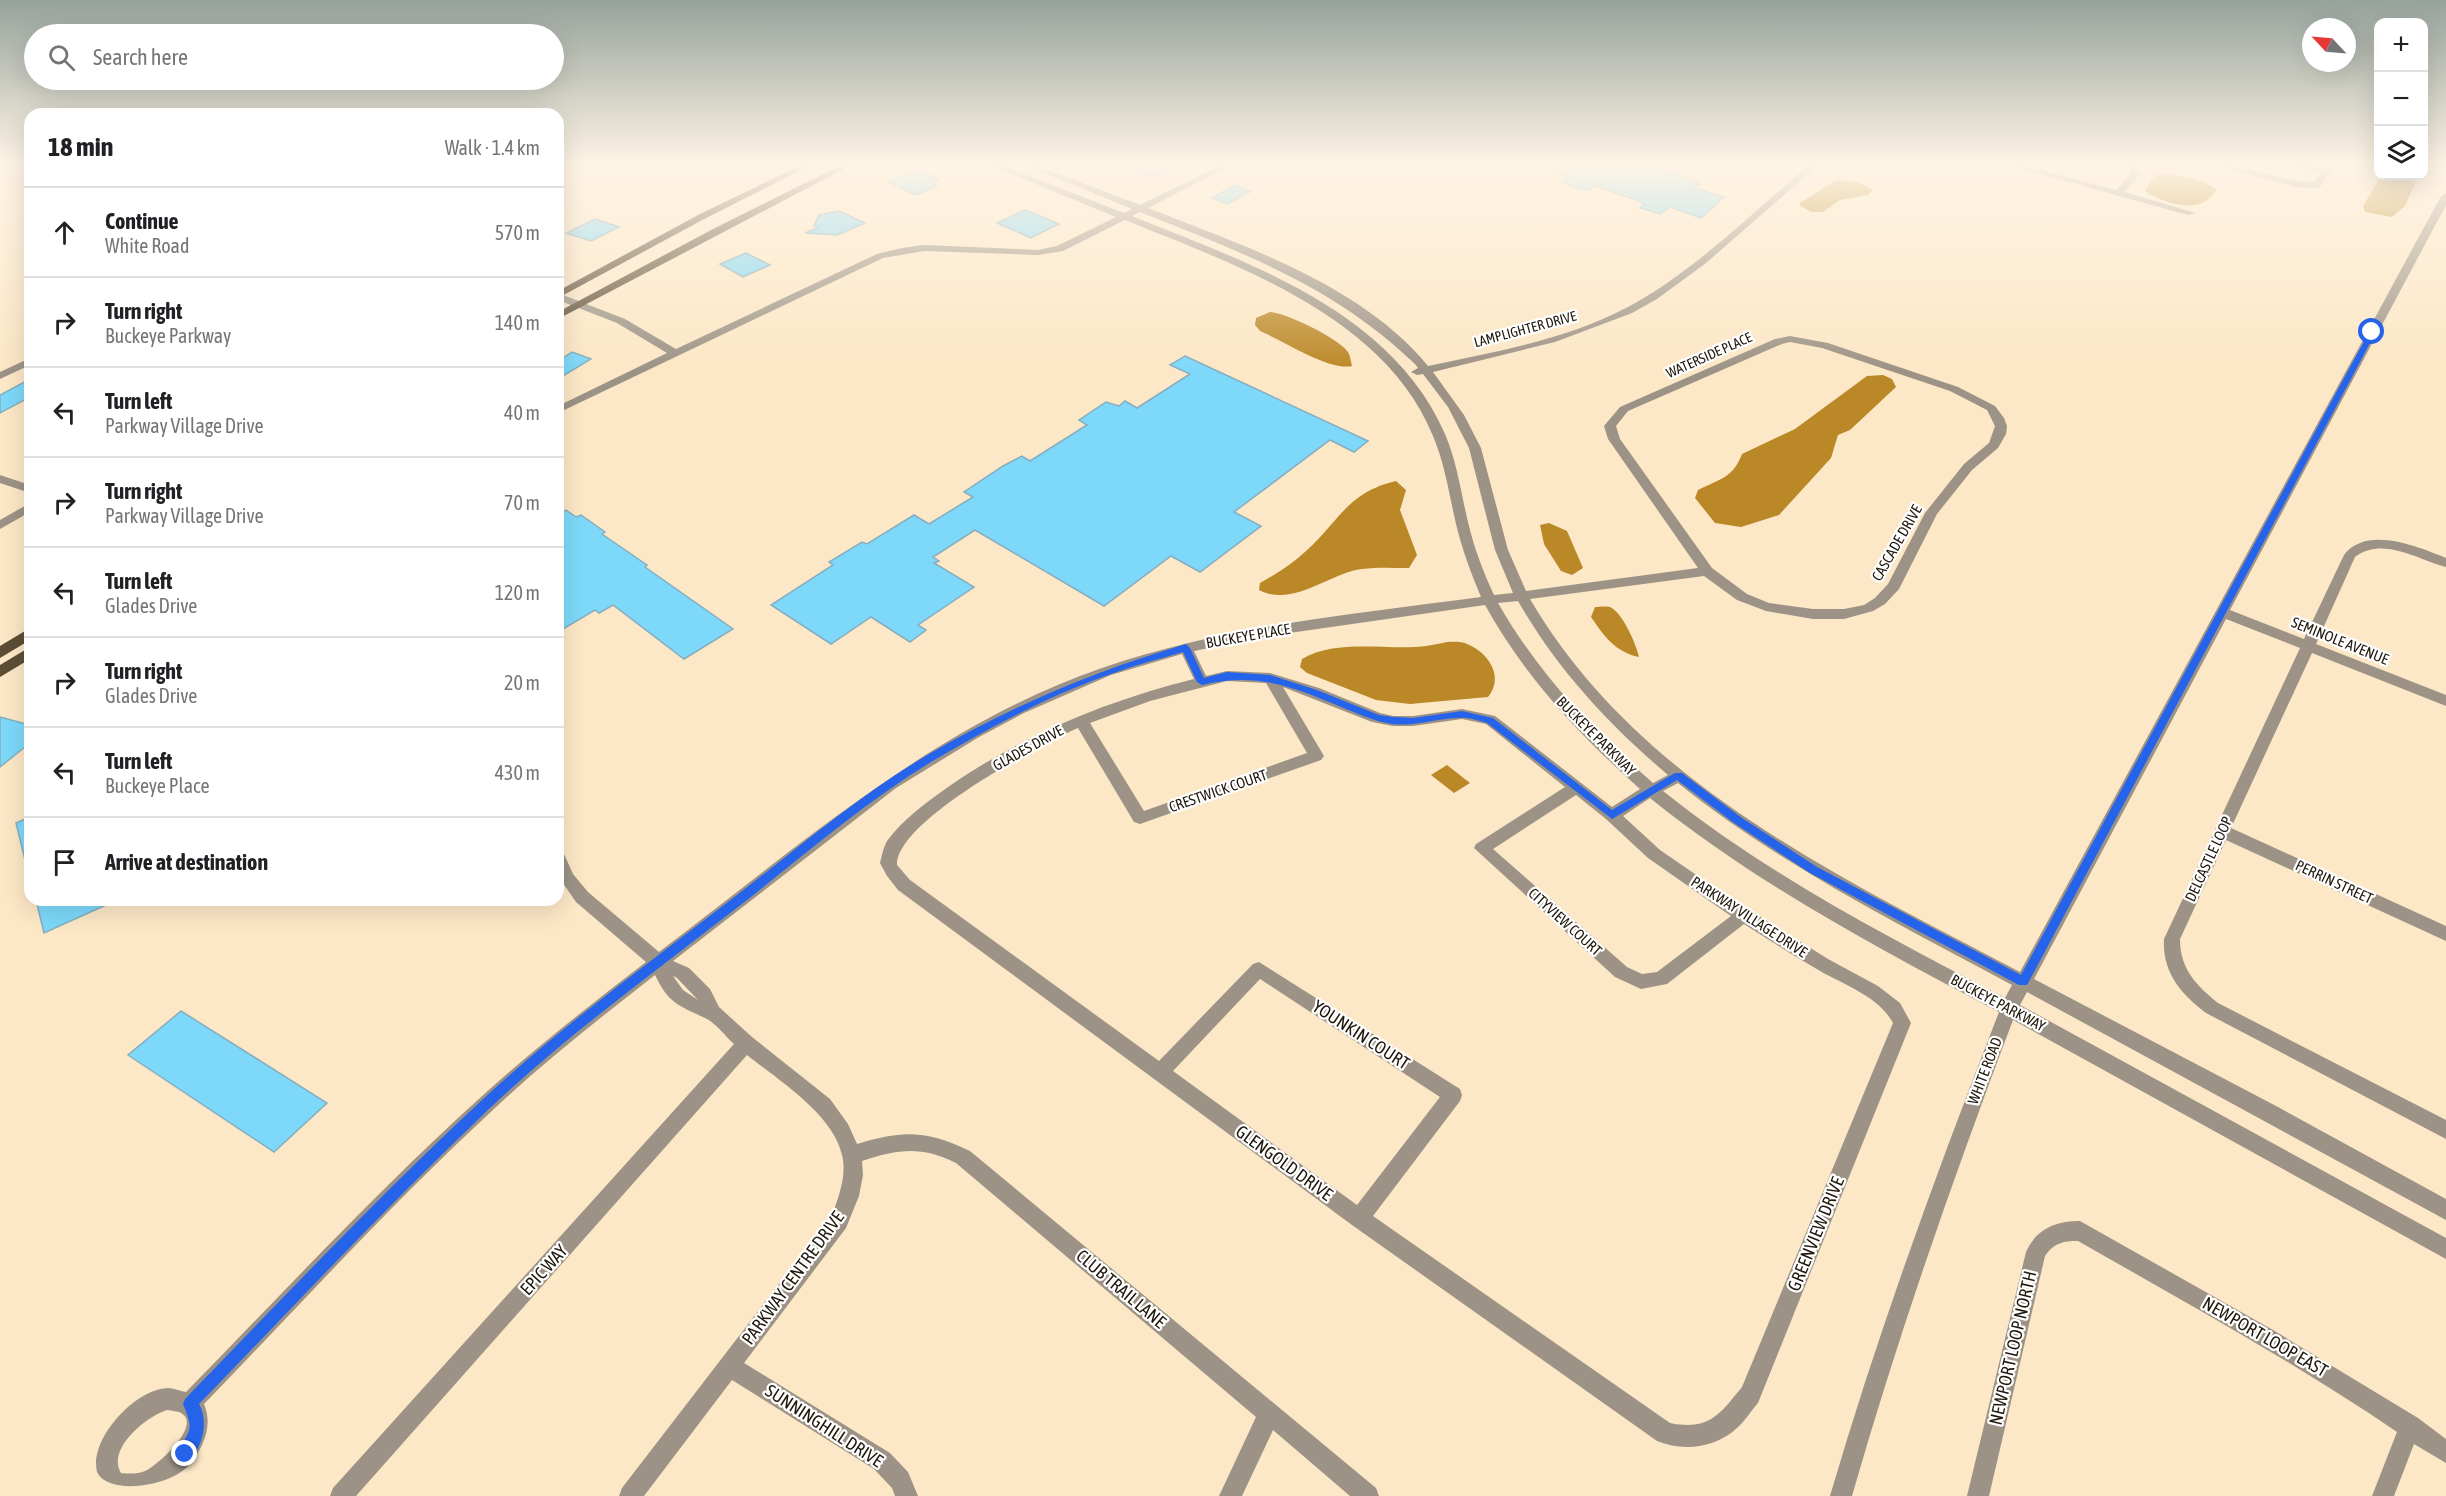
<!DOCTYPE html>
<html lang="en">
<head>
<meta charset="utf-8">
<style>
	body { margin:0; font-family:"Asap Condensed",sans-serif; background:#f6f6f6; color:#202124 }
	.controls { position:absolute; right:18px; top:18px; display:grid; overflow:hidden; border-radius:12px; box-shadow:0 6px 24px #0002 }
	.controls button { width:54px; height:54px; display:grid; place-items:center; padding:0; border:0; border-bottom:2px solid #e0e0e0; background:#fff; color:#202124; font:30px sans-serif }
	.compass { position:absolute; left:2302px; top:18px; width:54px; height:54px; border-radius:50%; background:#fff; box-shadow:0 6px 24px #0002; rotate:296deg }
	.stop { position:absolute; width:18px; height:18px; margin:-14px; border:4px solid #2563eb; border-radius:50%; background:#fff }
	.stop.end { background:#2563eb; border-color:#fff; box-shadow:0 2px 6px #0008 }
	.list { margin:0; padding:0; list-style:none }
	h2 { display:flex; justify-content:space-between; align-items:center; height:78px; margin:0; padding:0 24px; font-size:26px }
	h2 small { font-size:20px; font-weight:400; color:#757577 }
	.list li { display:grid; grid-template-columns:39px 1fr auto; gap:18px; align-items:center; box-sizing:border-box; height:90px; padding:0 24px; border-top:2px solid #e0e0e0 }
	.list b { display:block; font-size:22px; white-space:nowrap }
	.list p { margin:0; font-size:20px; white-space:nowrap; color:#757577 }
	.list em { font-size:20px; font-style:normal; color:#757577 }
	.icon { flex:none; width:33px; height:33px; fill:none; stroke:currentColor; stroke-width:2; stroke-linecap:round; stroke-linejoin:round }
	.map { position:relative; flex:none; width:2446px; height:1496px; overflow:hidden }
	.search { position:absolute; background:#fff; box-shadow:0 6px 24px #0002; left:24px; top:24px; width:540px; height:66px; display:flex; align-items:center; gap:15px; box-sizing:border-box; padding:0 21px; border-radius:33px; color:#757577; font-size:22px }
	.panel { position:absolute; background:#fff; box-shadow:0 6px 24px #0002; left:24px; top:108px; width:540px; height:798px; border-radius:18px }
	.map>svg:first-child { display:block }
</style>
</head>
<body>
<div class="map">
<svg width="2446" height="1496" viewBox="0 0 2446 1496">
	<rect width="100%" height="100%" fill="#fce7c6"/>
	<g fill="#bb8827">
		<path d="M2168 174C2184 177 2204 179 2217 190 2212 196 2207 202 2199 204 2184 209 2157 200 2145 191L2155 175Z"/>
		<path d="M2381 176 2418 177 2405 206 2392 217 2365 212 2363 206Z"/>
		<path d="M1836 180 1859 182 1873 190 1868 195 1840 200 1823 212H1812L1800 206V203Z"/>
		<path d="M1270 312C1287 313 1338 338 1348 352 1350 355 1351 362 1352 366 1329 371 1284 341 1260 331L1255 325 1256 318Z"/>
		<path d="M1883 375 1892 379 1896 387 1850 430 1838 435 1831 458 1779 515 1741 527 1715 523 1695 498 1698 490C1720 479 1733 478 1742 454L1795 429 1867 376Z"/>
		<path d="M1396 481 1406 490 1400 510 1417 555 1409 568C1394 568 1377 567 1362 569 1329 573 1293 608 1259 590L1260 583C1276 574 1292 564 1306 551 1340 521 1346 493 1396 481Z"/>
		<path d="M1549 523 1567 531 1583 568 1572 575 1561 571 1544 544 1540 525Z"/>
		<path d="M1595 607C1599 607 1606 606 1610 607 1623 613 1636 644 1639 657 1615 652 1604 636 1591 617Z"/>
		<path d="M1447 642C1453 642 1461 641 1467 644 1488 652 1505 677 1488 697L1410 704 1376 700 1307 673 1300 667 1302 659C1334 640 1379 649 1414 647 1425 647 1436 644 1447 642Z"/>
		<path d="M1447 765 1470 783 1454 793 1431 775Z"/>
	</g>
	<g fill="#7dd8fa" stroke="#86aebf" stroke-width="1.5">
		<path d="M1115 162H1184L1153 177Z"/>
		<path d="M1536 162H1646L1700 183 1695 188 1724 197 1701 218 1670 207 1660 214 1640 208 1644 204 1631 198 1595 186 1588 191 1562 183 1569 178 1561 175 1564 173 1536 165Z"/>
		<path d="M916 170 939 179 931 183 937 186 916 195 888 182Z"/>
		<path d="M1235 185 1251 191 1227 204 1212 198Z"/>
		<path d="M1025 210 1045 218 1059 224 1031 238 997 223Z"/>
		<path d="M839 211 865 223 837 235 805 233 817 228 814 226 819 215Z"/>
		<path d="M595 219 619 227 591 241 566 233Z"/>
		<path d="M746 253 770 265 743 277 720 264Z"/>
		<path d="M572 352 591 359 558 379V361Z"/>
		<path d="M1185 356 1368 441 1354 452 1330 440 1234 512 1261 526 1200 572 1171 556 1104 606 975 530 933 557 939 561 934 563 974 587 918 625 926 630 910 642 871 617 831 644 771 605 833 565 829 562 862 542 867 544 914 515 929 524 973 497 964 492 1003 466 1022 456 1030 461 1087 425 1079 420 1106 402 1119 406 1125 401 1137 408 1190 374 1170 365Z"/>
		<path d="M30 379V397L0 413V395Z"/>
		<path d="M566 510 576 517 581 515 591 522 605 532 602 534 647 565 645 567 733 629 684 659 613 605 599 613 595 610 558 632V514Z"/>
		<path d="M0 717 30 725V743L0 767Z"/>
		<path d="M30 817V859L25 860 16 823Z"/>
		<path d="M36 900H117L44 933Z"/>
		<path d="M181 1011 327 1103 274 1152 128 1055Z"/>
	</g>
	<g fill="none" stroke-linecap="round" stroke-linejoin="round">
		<g fill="#9c9386" fill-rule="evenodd">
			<path d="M983 162H994L1124 213 1132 209 1017 162H1028L1140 205 1227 162H1237L1148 208C1242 245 1362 285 1428 366 1494 352 1565 340 1626 308 1696 271 1752 212 1813 162H1822L1706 263 1657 299 1632 313 1555 342 1433 372 1464 415 1481 448 1508 550 1526 591 1698 568 1608 439 1604 426 1620 407 1775 339 1790 336 1828 343 1958 387 1995 406 2004 418 2007 426 2006 434 1998 448 1972 470 1937 514 1899 589 1885 604 1873 611 1844 619H1813L1766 611 1737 600 1704 576 1530 599C1637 782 1839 877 2020 972L2441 196 2446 193V205L2230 610 2304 639 2344 555C2367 525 2418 547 2446 558V567C2418 560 2383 536 2355 557L2316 644 2446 695V706L2312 653 2231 828 2446 926V941L2226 840 2180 939C2180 969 2196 985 2218 1003L2446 1120V1139L2206 1013C2181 994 2162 972 2164 939L2300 648 2226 619 2034 979 2278 1107 2446 1199V1220L2027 992 2020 1005 2446 1238V1259L2013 1020C1954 1176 1898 1335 1852 1496H1830C1878 1332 1937 1171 1999 1012 1877 948 1757 884 1650 798L1623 816 1660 850 1724 894 1828 959 1878 986 1900 1003 1911 1023 1758 1403C1751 1411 1745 1421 1737 1428 1716 1448 1683 1452 1657 1441L1352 1225 898 890 887 876 880 863C882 856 883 848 887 841 903 819 926 803 948 787 1023 735 1106 701 1194 679L1182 654 1111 675 1024 713 979 737 896 788 673 961 689 968 710 989 719 1007 752 1037 830 1099 848 1124 857 1144C903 1130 926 1130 970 1151L1376 1488 1379 1496H1350L1273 1430 1242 1496H1219L1256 1417 956 1163C921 1146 899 1149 862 1161L863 1175 859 1196 846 1228 744 1363 890 1453 908 1472 918 1496H895L892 1488 874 1469 732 1380 644 1496H619L622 1488 832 1215C839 1196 847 1175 842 1155 833 1114 778 1080 747 1055L356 1496H330L333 1488 734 1044C725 1036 715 1022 705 1018 678 1005 669 1004 655 975 600 1018 545 1061 494 1109 393 1202 300 1305 204 1404 213 1425 204 1447 190 1464 171 1487 108 1496 97 1472 89 1439 135 1389 168 1388 173 1388 180 1391 186 1392 283 1293 378 1190 481 1097 534 1049 590 1005 646 962L576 902 558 876V852L564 854 573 874 588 892 659 952C798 847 934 726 1102 668 1224 626 1354 614 1481 597 1471 573 1462 549 1456 524 1449 494 1445 464 1433 436 1384 315 1235 265 1125 220L1063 251 1038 255 924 251 883 258 558 413V406L667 353 617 323 558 300V293L625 319 676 349 877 254 902 248 924 245 1038 250 1057 246 1116 217ZM1140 212C1243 253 1334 286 1415 364L1418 368 1411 372 1417 375 1423 374 1448 407 1469 448 1495 550 1513 593 1494 595C1483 571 1474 548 1468 522 1461 493 1457 462 1445 434 1391 310 1248 263 1132 216ZM1790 342 1822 348 1950 391 1987 410 1995 426 1989 443 1964 464 1925 513 1888 584 1875 598 1864 605 1844 609H1813L1769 603 1747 594 1712 568 1620 439 1616 426 1628 411 1782 344ZM1518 601C1557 669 1608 724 1668 775L1653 783C1592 730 1538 673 1498 603ZM1485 605C1525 677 1579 735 1640 789L1612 807 1495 716 1462 709 1413 716H1393L1380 713 1319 688 1270 673 1227 671 1206 676 1194 651 1268 636ZM1227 681 1266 683 1307 753 1144 811 1090 723 1150 701ZM1283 687 1372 722 1393 726H1413L1462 719 1486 724 1565 787 1476 844 1474 848 1615 977 1641 989 1667 984 1744 924C1768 939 1791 954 1815 968 1841 984 1878 995 1893 1023L1742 1387C1720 1414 1709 1431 1670 1423L1373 1216 1460 1101 1462 1095 1460 1089 1259 962 1253 964 1159 1061 910 880 897 865C896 821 1039 745 1078 728L1134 822 1140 824 1321 760 1324 756ZM1678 783C1780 865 1897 923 2012 985L2005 998C1886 936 1768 875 1663 791ZM1576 795 1606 819 1648 858 1731 916 1657 972 1642 974 1627 967 1493 849ZM673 976 677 978 698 1000 683 990ZM1260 979 1440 1097 1357 1205 1173 1071ZM167 1410C171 1411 178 1411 181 1413 203 1425 157 1466 145 1471 138 1474 129 1474 121 1473 106 1449 147 1416 167 1410Z"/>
			<path d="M1997 162H2010L2116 190 2131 173 2129 168 2115 162 2135 164 2141 173 2124 192 2196 213 2188 215Z"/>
			<path d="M2203 162H2216L2295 181 2314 182 2320 173 2280 162H2293L2322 169 2327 162H2335L2320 187 2317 188 2295 187Z"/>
			<path d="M30 358V365L0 379V372Z"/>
			<path d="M0 475 30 485V493L0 483Z"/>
			<path d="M30 503V512L0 529V520Z"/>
			<path d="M2080 1221 2273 1330 2418 1418 2446 1439V1463L2414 1444 2394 1496H2372L2397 1432C2294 1362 2185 1302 2078 1241 2063 1241 2054 1243 2045 1256L1989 1496H1967L2026 1252C2036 1229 2056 1221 2080 1221Z"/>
		</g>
		<g fill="#5c4d35" fill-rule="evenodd">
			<path d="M807 162H817L706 218 558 298V291L700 214Z"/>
			<path d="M847 162H857L558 319V312L713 229Z"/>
			<path d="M30 628V640L0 658V646Z"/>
			<path d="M30 647V659L0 677V665Z"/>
		</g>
	</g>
	<linearGradient id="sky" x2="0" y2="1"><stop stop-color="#96a29b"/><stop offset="0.44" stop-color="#fef4e5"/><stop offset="1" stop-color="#fef4e5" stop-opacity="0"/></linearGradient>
	<rect width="2446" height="371" fill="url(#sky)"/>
	<path fill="#2563eb" d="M2372 330 2376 332 2027 985H2019L1810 873 1734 823 1677 780 1612 819 1487 723C1479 721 1469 717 1460 718 1437 718 1415 727 1392 724 1373 721 1356 713 1339 706 1291 686 1255 672 1202 685L1197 682 1183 652C1159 659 1135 665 1111 674 1050 695 991 727 936 759 864 802 800 859 734 910 652 974 566 1036 490 1108 390 1203 295 1305 199 1404 209 1420 203 1453 185 1461L180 1459 178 1454C189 1427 195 1433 183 1404L185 1399C283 1298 379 1196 481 1101 557 1030 642 968 724 905 791 854 856 797 929 754 1014 705 1092 672 1186 644L1190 648 1204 678 1227 672 1270 675 1317 690 1379 715 1393 717 1413 718 1462 711 1493 718 1612 810 1675 773H1682L1742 818 1817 867 2021 975 2369 332Z"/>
	<g text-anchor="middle" stroke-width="4.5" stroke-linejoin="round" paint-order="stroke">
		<g font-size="14" fill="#1f180c" stroke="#fff">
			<text transform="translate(1525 329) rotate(-15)" y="5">LAMPLIGHTER DRIVE</text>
			<text transform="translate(1709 355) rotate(-24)" y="5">WATERSIDE PLACE</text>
		</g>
		<g font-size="15" fill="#1f180c" stroke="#fff">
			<text transform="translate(1897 543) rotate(-60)" y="5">CASCADE DRIVE</text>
			<text transform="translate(1248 636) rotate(-10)" y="5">BUCKEYE PLACE</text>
			<text transform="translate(2340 641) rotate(22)" y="5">SEMINOLE AVENUE</text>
			<text transform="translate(1596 736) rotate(45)" y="5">BUCKEYE PARKWAY</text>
			<text transform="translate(1028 748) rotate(-29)" y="5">GLADES DRIVE</text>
			<text transform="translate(1218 791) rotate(-19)" y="5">CRESTWICK COURT</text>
			<text transform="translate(2209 859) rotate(-65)" y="5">DELCASTLE LOOP</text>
			<text transform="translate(2334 882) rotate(25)" y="5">PERRIN STREET</text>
			<text transform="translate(1749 917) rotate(33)" y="5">PARKWAY VILLAGE DRIVE</text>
			<text transform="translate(1565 922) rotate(42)" y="5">CITYVIEW COURT</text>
			<text transform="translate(1998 1003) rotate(28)" y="5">BUCKEYE PARKWAY</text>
			<text transform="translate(1985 1071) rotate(-69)" y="5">WHITE ROAD</text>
		</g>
		<g font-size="18" fill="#1f180c" stroke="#fff">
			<text transform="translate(1361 1035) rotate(33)" y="6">YOUNKIN COURT</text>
			<text transform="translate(1284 1163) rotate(36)" y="6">GLENGOLD DRIVE</text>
			<text transform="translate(1816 1234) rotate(-68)" y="6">GREENVIEW DRIVE</text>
			<text transform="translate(544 1270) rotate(-48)" y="6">EPIC WAY</text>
			<text transform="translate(793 1278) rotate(-54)" y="6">PARKWAY CENTRE DRIVE</text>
			<text transform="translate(1121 1289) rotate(40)" y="6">CLUB TRAIL LANE</text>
			<text transform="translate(2265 1337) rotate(30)" y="6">NEWPORT LOOP EAST</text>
			<text transform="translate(2013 1348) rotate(-77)" y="6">NEWPORT LOOP NORTH</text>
			<text transform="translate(824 1426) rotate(33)" y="6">SUNNINGHILL DRIVE</text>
		</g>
	</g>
</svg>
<div class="controls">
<button>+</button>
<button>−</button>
<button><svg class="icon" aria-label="layers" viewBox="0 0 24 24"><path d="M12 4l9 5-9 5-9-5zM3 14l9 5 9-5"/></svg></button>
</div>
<svg class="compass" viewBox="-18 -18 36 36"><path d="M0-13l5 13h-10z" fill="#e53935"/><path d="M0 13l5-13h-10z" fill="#757577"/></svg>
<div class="stop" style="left:2372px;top:332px"></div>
<div class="stop end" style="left:185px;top:1454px"></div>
<div class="search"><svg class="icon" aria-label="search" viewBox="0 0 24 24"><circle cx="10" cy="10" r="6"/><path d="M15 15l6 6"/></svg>Search here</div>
<section class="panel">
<h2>18 min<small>Walk · 1.4 km</small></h2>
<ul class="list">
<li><svg class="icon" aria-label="ahead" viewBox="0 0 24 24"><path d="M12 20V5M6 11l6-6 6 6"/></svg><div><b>Continue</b><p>White Road</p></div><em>570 m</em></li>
<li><svg class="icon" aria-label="right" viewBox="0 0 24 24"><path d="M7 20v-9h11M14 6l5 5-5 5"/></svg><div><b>Turn right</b><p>Buckeye Parkway</p></div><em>140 m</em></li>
<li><svg class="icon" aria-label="left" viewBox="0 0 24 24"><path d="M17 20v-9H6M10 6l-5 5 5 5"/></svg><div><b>Turn left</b><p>Parkway Village Drive</p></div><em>40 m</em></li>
<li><svg class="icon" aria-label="right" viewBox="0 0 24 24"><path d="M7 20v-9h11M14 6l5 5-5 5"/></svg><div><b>Turn right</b><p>Parkway Village Drive</p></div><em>70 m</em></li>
<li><svg class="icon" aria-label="left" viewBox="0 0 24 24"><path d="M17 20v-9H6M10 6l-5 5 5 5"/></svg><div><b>Turn left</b><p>Glades Drive</p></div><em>120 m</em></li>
<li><svg class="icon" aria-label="right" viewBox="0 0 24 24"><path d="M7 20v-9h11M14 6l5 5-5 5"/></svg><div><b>Turn right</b><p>Glades Drive</p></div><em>20 m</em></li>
<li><svg class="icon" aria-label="left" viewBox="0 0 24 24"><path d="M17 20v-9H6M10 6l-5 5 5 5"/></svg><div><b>Turn left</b><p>Buckeye Place</p></div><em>430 m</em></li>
<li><svg class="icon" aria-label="arrive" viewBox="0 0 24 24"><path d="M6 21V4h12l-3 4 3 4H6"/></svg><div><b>Arrive at destination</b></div></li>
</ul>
</section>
</div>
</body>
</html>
